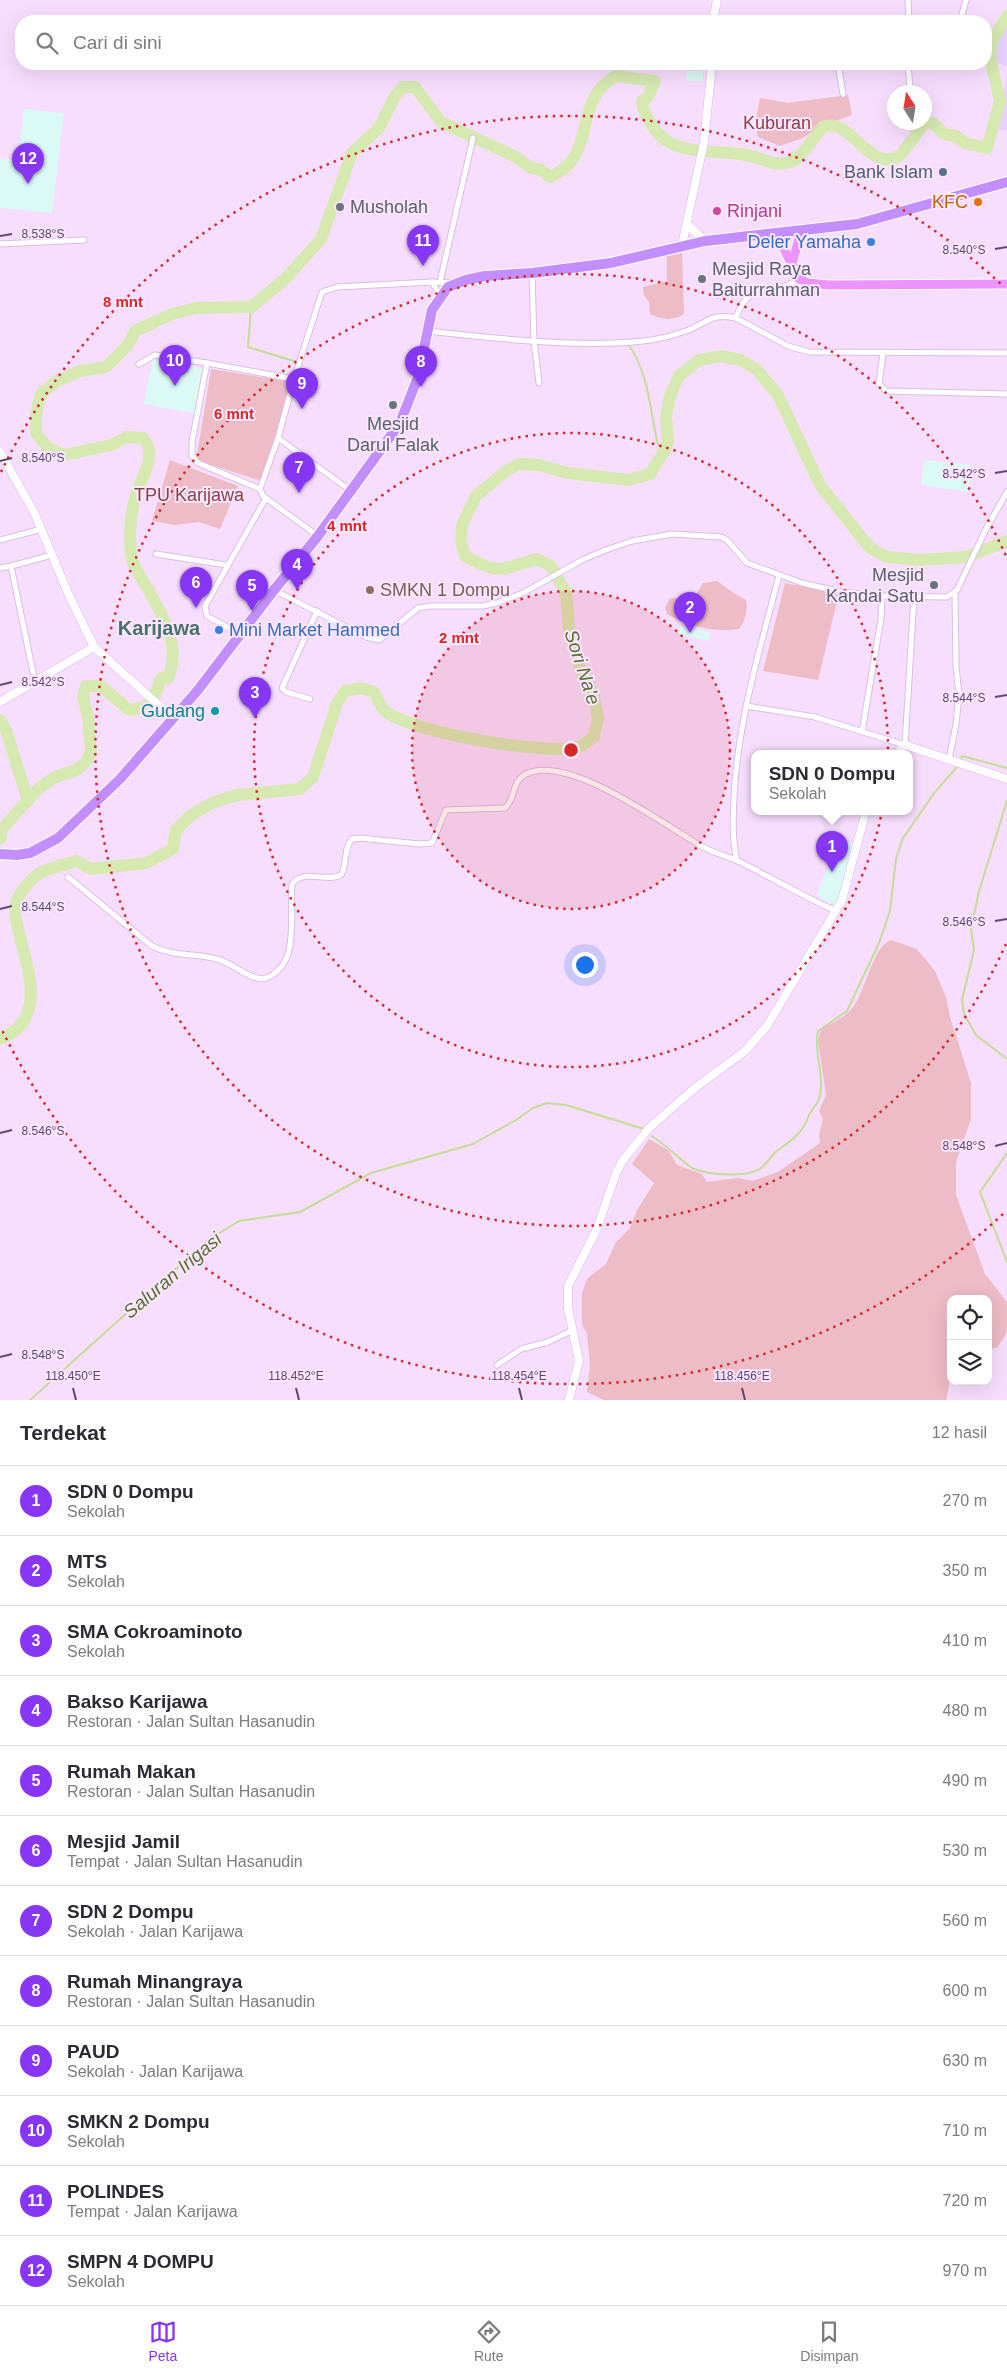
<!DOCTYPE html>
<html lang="id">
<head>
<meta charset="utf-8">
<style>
	body { margin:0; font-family:Arial,sans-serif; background:#f7f7f7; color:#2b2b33 }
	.controls { position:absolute; right:15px; bottom:15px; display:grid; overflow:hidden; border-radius:10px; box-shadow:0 5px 20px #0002 }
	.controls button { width:45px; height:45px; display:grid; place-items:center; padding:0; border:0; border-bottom:1px solid #e1e1e2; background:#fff; color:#2b2b33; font:25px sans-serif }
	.compass { position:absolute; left:887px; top:85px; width:45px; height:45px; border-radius:50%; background:#fff; box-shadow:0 5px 20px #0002; rotate:348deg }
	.you { position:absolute; left:584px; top:964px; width:18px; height:18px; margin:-12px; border:4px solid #fff; border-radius:50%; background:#1a73e8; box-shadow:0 0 0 8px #1a73e833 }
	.badge { display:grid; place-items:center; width:32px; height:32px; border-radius:50%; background:#8736f5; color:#fff; font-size:16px; font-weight:700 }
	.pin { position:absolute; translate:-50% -41px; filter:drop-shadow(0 1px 2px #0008) }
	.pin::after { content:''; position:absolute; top:26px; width:18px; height:15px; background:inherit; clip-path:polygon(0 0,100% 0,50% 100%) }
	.popup { position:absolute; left:751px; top:750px; width:162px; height:65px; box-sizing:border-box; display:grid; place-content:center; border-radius:10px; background:#fff; filter:drop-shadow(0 1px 4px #0005); font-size:16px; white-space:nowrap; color:#7c7c81 }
	.popup b { font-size:19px; color:#2b2b33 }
	.popup::after { content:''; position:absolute; left:50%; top:100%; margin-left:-10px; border:10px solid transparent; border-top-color:#fff }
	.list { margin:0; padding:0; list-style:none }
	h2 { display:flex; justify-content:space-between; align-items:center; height:65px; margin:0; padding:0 20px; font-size:21px }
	h2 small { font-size:16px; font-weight:400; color:#7c7c81 }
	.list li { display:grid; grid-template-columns:32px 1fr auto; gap:15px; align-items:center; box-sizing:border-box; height:70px; padding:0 20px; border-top:1px solid #e1e1e2 }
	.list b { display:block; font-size:19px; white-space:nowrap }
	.list p { margin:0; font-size:16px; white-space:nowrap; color:#7c7c81 }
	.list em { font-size:16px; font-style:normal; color:#7c7c81 }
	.icon { flex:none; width:28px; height:28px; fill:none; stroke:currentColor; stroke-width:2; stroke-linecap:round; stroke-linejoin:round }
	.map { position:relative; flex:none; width:1007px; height:1400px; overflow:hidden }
	.search { position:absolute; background:#fff; box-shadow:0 5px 20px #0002; left:15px; right:15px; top:15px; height:55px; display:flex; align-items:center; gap:12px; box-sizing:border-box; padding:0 18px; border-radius:20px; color:#7c7c81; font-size:19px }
	.sheet { height:905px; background:#fff }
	nav { display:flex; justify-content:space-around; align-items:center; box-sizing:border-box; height:70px; border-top:1px solid #e1e1e2; background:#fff; font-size:14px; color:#7c7c81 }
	nav a { display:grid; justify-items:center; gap:2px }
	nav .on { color:#8736f5 }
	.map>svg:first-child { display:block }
</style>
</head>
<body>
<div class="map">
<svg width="1007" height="1400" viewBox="0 0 1007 1400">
	<rect width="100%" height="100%" fill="#f8defe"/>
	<g fill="#e8d1ff">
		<path d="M1007 20V67L995 62 991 54 993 44Z"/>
		<path d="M1007 71V131L998 129Z"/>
	</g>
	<g fill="#dbfaf5">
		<rect x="686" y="71" width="17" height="10"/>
		<path d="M24 109 64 113 52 213 0 208V159L18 160Z"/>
		<path d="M153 359 206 369 197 414 144 404Z"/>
		<path d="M924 460 971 465 968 492 921 485Z"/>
		<path d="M680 626 710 632 708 641 678 634Z"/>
		<path d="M838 839 858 844 836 907 817 895Z"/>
	</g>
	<g fill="#edbcc6">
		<path d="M848 95 852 115 819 127 803 138 780 146 758 137 755 124 760 98 787 103Z"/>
		<path d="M682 253 684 314C673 321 661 320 650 314L649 302 644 295 643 287 667 281V256Z"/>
		<path d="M211 369 292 382 265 482 196 460Z"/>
		<path d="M170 460 238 486 220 529 199 522 175 525 152 521Z"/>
		<path d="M717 581 735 594 746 600C748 609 745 622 739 629 715 633 687 626 667 614L665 608 670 598H694L703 583Z"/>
		<path d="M785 583 839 593 818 680 763 671Z"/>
		<path d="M891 940 917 949 935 971 946 997 950 1017 971 1083V1119L956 1162V1195L985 1274 1007 1302V1332L998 1347 988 1350V1299H951C951 1332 955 1369 946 1400H604L587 1392 590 1365 587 1334 582 1324V1293L587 1279 606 1264 616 1242 630 1228 637 1210 654 1183 632 1164 649 1139 669 1151 677 1165 702 1174 707 1182 738 1178 752 1181 778 1172 820 1143 819 1135 823 1119 819 1111 826 1095 818 1041 821 1029C833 1022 845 1018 853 1007 865 993 873 945 891 940Z"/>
	</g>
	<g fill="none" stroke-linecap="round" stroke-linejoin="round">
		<g stroke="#c3dc96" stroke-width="2">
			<path d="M251 307 248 347 297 362"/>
			<path d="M627 343C649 371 650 411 658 445L665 450"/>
			<path d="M960 762 962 756 1007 768"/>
			<path d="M1007 801 979 891 971 929 974 950 962 1000 964 1014 976 1035 1007 1059"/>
			<path d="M652 1136C662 1142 687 1166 694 1169 710 1175 748 1178 761 1168 767 1163 771 1156 777 1151 792 1140 803 1133 809 1115 811 1110 817 1105 819 1099 826 1077 813 1054 818 1031L847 1011 879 943 890 911 896 859 903 838 935 792 958 766"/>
			<path d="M1007 1153 980 1192 1007 1262"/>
			<path d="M30 1400 208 1240 239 1221 300 1212 371 1173 473 1144 516 1120 533 1108 547 1103 566 1105 644 1129"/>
		</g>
		<g stroke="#d6e9b1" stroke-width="12">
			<path d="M0 720 6 730 28 801"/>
			<path d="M0 839 2 829 38 789 55 777 76 770 86 762 91 752 88 717 83 697 86 686H101L129 710C155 708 153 700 161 678H168C183 643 159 609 142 579 138 572 132 563 131 555 129 537 130 516 135 498 140 478 159 457 143 438L127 437 111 445 64 455 48 448 36 433V415L41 394 57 381 80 371 106 367 128 345 135 331 172 314 196 308 251 307 285 279 321 239 352 153 379 128 395 96 403 87H415L441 122 516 157 531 168 541 170 550 177C600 156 570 101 616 76L655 81 648 97 642 101C642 110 646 114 650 122 668 158 713 149 746 155 764 158 773 167 790 162 801 159 815 135 824 126 828 126 832 125 836 126 854 131 876 172 899 156 903 153 922 127 925 122L933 123 944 134 956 136 965 143 987 148 1000 101 990 57 992 41 1007 16"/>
			<path d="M0 1039C48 1020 28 971 19 933 17 925 13 911 16 903 19 892 31 879 40 873 50 867 65 865 76 861L92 869 146 863 173 849 176 830 191 815 212 803 237 795 300 789 313 777 337 703 345 691 361 688 374 692C377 698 381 708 386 712 416 733 543 755 578 747 584 745 589 740 594 737L598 718 593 693 581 671 569 628 566 592 550 565 536 559C501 570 499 575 465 556L461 541 462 525 476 496 506 471 519 464 538 465 568 473 628 480 650 474 665 450 668 441 666 416 670 396 679 376 699 360 721 356 741 360 757 370 778 395 820 485 870 548 887 557 920 560 966 557 1007 541"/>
		</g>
		<g stroke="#dabee8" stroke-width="7">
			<g id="street">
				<path d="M908 0 909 21"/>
				<path d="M713 20 910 21"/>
				<path d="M960 21 966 0"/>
				<path d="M838 64 843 94"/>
				<path d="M908 64 910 88"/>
				<path d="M712 66 769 64"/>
				<path d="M0 244 84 240"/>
				<path d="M532 273 534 341 539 383"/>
				<path d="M432 282 440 296"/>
				<path d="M440 282 473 138"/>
				<path d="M736 318C748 279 771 298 799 279"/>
				<path d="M428 331C493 338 568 347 633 342 651 341 669 337 686 331 706 324 711 312 736 318L788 346 809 352 1007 353"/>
				<path d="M883 353 879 384 886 391 1007 394"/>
				<path d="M139 364 155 355 207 363"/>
				<path d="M278 438 351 491"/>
				<path d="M260 489 198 463 192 456V442L207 363 294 379"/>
				<path d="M318 536 263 496 260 489 278 438 294 379 322 292 337 287 432 282 453 283"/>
				<path d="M0 540 42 529"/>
				<path d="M156 554 226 565"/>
				<path d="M0 568 11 566"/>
				<path d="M274 590 366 637 379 640 418 608 430 606H483L497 603 523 593 582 560 603 551 632 541 672 534 721 537 727 540 747 563 802 583 841 592 882 596 947 597 957 590 986 529 1007 492"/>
				<path d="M240 634 207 616 205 606 266 498"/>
				<path d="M35 682 11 566 52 555"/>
				<path d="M310 699 286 692 282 688 317 611"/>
				<path d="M746 706 815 717 905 745 914 597"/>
				<path d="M862 732 881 619 882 596"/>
				<path d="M949 760 956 724 959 695 956 666 955 594"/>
				<path d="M737 861C732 839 733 818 734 796 738 721 760 648 779 576"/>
				<path d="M68 877 152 946C173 957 195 953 217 959 233 963 246 978 263 979 302 968 289 913 292 884 304 868 326 883 341 875 348 864 343 848 352 839L360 838 419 844 432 843 446 810 505 808C516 799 511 781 526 774 569 753 665 826 703 847 714 853 727 856 738 861 771 877 802 896 836 911"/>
				<path d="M497 1365 521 1349 548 1342 573 1330"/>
			</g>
		</g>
		<g stroke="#dab9eb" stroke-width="9">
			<g id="secondary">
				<path d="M713 21 717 0"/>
				<path d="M688 225 705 241"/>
				<path d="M682 245 704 142 712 64"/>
				<path d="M0 452 34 512 68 593 94 647 173 718"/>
				<path d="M0 702 94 647"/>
				<path d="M897 753 905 745 1007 779"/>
				<path d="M569 1400 579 1361 568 1308V1286L597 1229 616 1173 623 1160 649 1128 696 1087 745 1051 767 1026 842 900 866 811"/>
			</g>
		</g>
		<g stroke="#fff" stroke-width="11">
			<g id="primary">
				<path d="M773 234 782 245 799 279 808 283 829 285 1007 284"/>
				<path d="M792 264 801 231"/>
			</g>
		</g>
		<g stroke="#fff" stroke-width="12">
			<path id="highway" d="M0 854 17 855 30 853 58 838 120 779 198 690 274 590 318 536 400 423 418 377 432 310 448 287 466 280 485 276 532 273 611 263 705 241 857 224 1007 182"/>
		</g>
		<use href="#street" stroke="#fff" stroke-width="5"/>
		<use href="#secondary" stroke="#fff" stroke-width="8"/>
		<use href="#primary" stroke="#ed94ff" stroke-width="9"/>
		<use href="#highway" stroke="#c38eff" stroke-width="10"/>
	</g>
	<path fill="none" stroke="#604476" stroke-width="2" d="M0 236 12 234M995 249 1007 247M0 461 12 458M995 473 1007 471M0 685 12 682M995 697 1007 695M0 909 12 906M995 921 1007 919M0 1133 12 1130M995 1146 1007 1143M0 1357 12 1354M73 1388 76 1400M296 1388 299 1400M519 1388 522 1400M742 1388 745 1400"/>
	<circle cx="571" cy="750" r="159" fill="#d62828" fill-opacity=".12"/>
	<g fill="none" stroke="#d62828" stroke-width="2.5" stroke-dasharray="2.5 5">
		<circle cx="571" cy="750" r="159"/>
		<circle cx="571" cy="750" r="317"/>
		<path d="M1006 944A476 476 0 1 1 1006 556"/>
		<path d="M1003 1214A634 634 0 0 1 1 1028M1 472A634 634 0 0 1 1003 286"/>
	</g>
	<circle fill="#5c6f8a" stroke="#fae6ff" stroke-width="2" cx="943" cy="172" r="5"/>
	<circle fill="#e8710a" stroke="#fae6ff" stroke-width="2" cx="978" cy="202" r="5"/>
	<g fill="#6b7280" stroke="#fae6ff" stroke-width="2">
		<circle cx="340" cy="207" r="5"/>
		<circle cx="702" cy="279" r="5"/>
		<circle cx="393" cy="405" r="5"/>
		<circle cx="934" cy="585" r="5"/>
	</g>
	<circle fill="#d1479c" stroke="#fae6ff" stroke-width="2" cx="717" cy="211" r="5"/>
	<g fill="#3f7fe0" stroke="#fae6ff" stroke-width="2">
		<circle cx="871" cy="242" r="5"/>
		<circle cx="219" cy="630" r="5"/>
	</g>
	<circle fill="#8d6e63" stroke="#fae6ff" stroke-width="2" cx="370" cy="590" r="5"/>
	<circle fill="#0f9aa8" stroke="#fae6ff" stroke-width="2" cx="215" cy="711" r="5"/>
	<g text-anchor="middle" stroke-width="4" stroke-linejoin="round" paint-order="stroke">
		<g font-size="18" fill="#8a4046" stroke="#fae6ff">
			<text x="777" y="129">Kuburan</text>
			<text x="189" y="501">TPU Karijawa</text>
		</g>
		<g font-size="18" fill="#4e5e75" stroke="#fae6ff" text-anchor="end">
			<text x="933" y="178">Bank Islam</text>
		</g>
		<g font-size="18" fill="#c56008" stroke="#fae6ff" text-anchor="end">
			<text x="968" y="208">KFC</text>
		</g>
		<g font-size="18" fill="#5b616d" stroke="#fae6ff" text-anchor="start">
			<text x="350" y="213">Musholah</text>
			<text x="712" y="275">Mesjid Raya<tspan x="712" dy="21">Baiturrahman</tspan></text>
			<text x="393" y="430" text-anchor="middle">Mesjid<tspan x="393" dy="21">Darul Falak</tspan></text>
			<text x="924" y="581" text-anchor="end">Mesjid<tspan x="924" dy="21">Kandai Satu</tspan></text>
		</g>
		<g font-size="18" fill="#b23c85" stroke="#fae6ff" text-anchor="start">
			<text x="727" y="217">Rinjani</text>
		</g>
		<g font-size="18" fill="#366cbe" stroke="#fae6ff" text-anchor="end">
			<text x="861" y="248">Deler Yamaha</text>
			<text x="229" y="636" text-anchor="start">Mini Market Hammed</text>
		</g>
		<g font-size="18" fill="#785e54" stroke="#fae6ff" text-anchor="start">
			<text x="380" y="596">SMKN 1 Dompu</text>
		</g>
		<g font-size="18" fill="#0d838f" stroke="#fae6ff" text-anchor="end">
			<text x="205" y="717">Gudang</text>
		</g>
		<g font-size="19" font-style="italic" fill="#586f32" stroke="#fae6ff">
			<text transform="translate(583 667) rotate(72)" y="7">Sori Na'e</text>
			<text transform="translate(172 1275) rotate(-40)" y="7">Saluran Irigasi</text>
		</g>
		<g font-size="20" font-weight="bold" fill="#48726b" stroke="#fae6ff">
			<text x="159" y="635">Karijawa</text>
		</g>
	</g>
	<g font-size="12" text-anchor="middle" fill="#604476" stroke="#fae6ff" stroke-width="4" stroke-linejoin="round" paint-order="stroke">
		<text x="43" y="238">8.538°S</text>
		<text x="964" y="254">8.540°S</text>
		<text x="43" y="462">8.540°S</text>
		<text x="964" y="478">8.542°S</text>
		<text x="43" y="686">8.542°S</text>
		<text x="964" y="702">8.544°S</text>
		<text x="43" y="911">8.544°S</text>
		<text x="964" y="926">8.546°S</text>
		<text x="43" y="1135">8.546°S</text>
		<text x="964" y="1150">8.548°S</text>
		<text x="43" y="1359">8.548°S</text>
		<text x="73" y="1380">118.450°E</text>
		<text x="296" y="1380">118.452°E</text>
		<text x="519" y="1380">118.454°E</text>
		<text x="742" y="1380">118.456°E</text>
	</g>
	<circle cx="571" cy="750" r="8" fill="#d62828" stroke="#fae6ff" stroke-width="2.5"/>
	<g font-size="15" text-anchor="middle" font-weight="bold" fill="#d62828" stroke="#fae6ff" stroke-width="4" stroke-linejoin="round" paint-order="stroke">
		<text x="123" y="307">8 mnt</text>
		<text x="234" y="419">6 mnt</text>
		<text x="347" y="531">4 mnt</text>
		<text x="459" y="643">2 mnt</text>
	</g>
</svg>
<div class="controls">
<button><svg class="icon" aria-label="locate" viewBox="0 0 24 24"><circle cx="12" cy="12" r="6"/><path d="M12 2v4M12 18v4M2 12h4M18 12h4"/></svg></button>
<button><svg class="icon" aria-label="layers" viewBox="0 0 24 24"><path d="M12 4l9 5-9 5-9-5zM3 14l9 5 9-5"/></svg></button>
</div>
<svg class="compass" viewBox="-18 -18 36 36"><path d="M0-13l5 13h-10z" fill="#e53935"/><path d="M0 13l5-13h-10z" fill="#7c7c81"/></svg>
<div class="you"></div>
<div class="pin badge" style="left:832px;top:872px">1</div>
<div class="popup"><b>SDN 0 Dompu</b>Sekolah</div>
<div class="pin badge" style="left:690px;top:633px">2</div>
<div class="pin badge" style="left:255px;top:718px">3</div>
<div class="pin badge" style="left:297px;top:590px">4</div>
<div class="pin badge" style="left:252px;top:611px">5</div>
<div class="pin badge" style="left:196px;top:608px">6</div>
<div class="pin badge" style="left:299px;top:493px">7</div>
<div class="pin badge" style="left:421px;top:387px">8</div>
<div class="pin badge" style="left:302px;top:409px">9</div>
<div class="pin badge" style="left:175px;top:386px">10</div>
<div class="pin badge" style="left:423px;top:266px">11</div>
<div class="pin badge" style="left:28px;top:184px">12</div>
<div class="search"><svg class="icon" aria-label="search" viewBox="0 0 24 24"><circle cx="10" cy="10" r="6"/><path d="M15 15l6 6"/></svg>Cari di sini</div>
</div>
<section class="sheet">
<h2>Terdekat<small>12 hasil</small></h2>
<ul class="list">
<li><span class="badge">1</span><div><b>SDN 0 Dompu</b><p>Sekolah</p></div><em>270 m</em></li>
<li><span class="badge">2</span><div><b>MTS</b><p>Sekolah</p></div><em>350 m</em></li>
<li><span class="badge">3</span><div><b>SMA Cokroaminoto</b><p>Sekolah</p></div><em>410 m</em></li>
<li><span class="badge">4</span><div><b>Bakso Karijawa</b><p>Restoran · Jalan Sultan Hasanudin</p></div><em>480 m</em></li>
<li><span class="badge">5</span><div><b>Rumah Makan</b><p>Restoran · Jalan Sultan Hasanudin</p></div><em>490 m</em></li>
<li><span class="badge">6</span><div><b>Mesjid Jamil</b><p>Tempat · Jalan Sultan Hasanudin</p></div><em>530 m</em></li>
<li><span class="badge">7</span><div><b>SDN 2 Dompu</b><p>Sekolah · Jalan Karijawa</p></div><em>560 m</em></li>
<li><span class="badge">8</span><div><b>Rumah Minangraya</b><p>Restoran · Jalan Sultan Hasanudin</p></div><em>600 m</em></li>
<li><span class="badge">9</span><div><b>PAUD</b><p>Sekolah · Jalan Karijawa</p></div><em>630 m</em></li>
<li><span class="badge">10</span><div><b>SMKN 2 Dompu</b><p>Sekolah</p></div><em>710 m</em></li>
<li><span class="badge">11</span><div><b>POLINDES</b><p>Tempat · Jalan Karijawa</p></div><em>720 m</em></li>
<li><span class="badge">12</span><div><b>SMPN 4 DOMPU</b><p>Sekolah</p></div><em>970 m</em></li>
</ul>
</section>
<nav>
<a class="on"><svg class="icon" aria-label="map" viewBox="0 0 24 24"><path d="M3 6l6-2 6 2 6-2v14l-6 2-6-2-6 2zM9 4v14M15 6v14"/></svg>Peta</a>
<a><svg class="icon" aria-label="directions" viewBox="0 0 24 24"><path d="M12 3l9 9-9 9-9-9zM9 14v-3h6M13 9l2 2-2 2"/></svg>Rute</a>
<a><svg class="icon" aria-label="saved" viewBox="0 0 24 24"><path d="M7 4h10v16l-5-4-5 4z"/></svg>Disimpan</a>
</nav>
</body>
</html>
